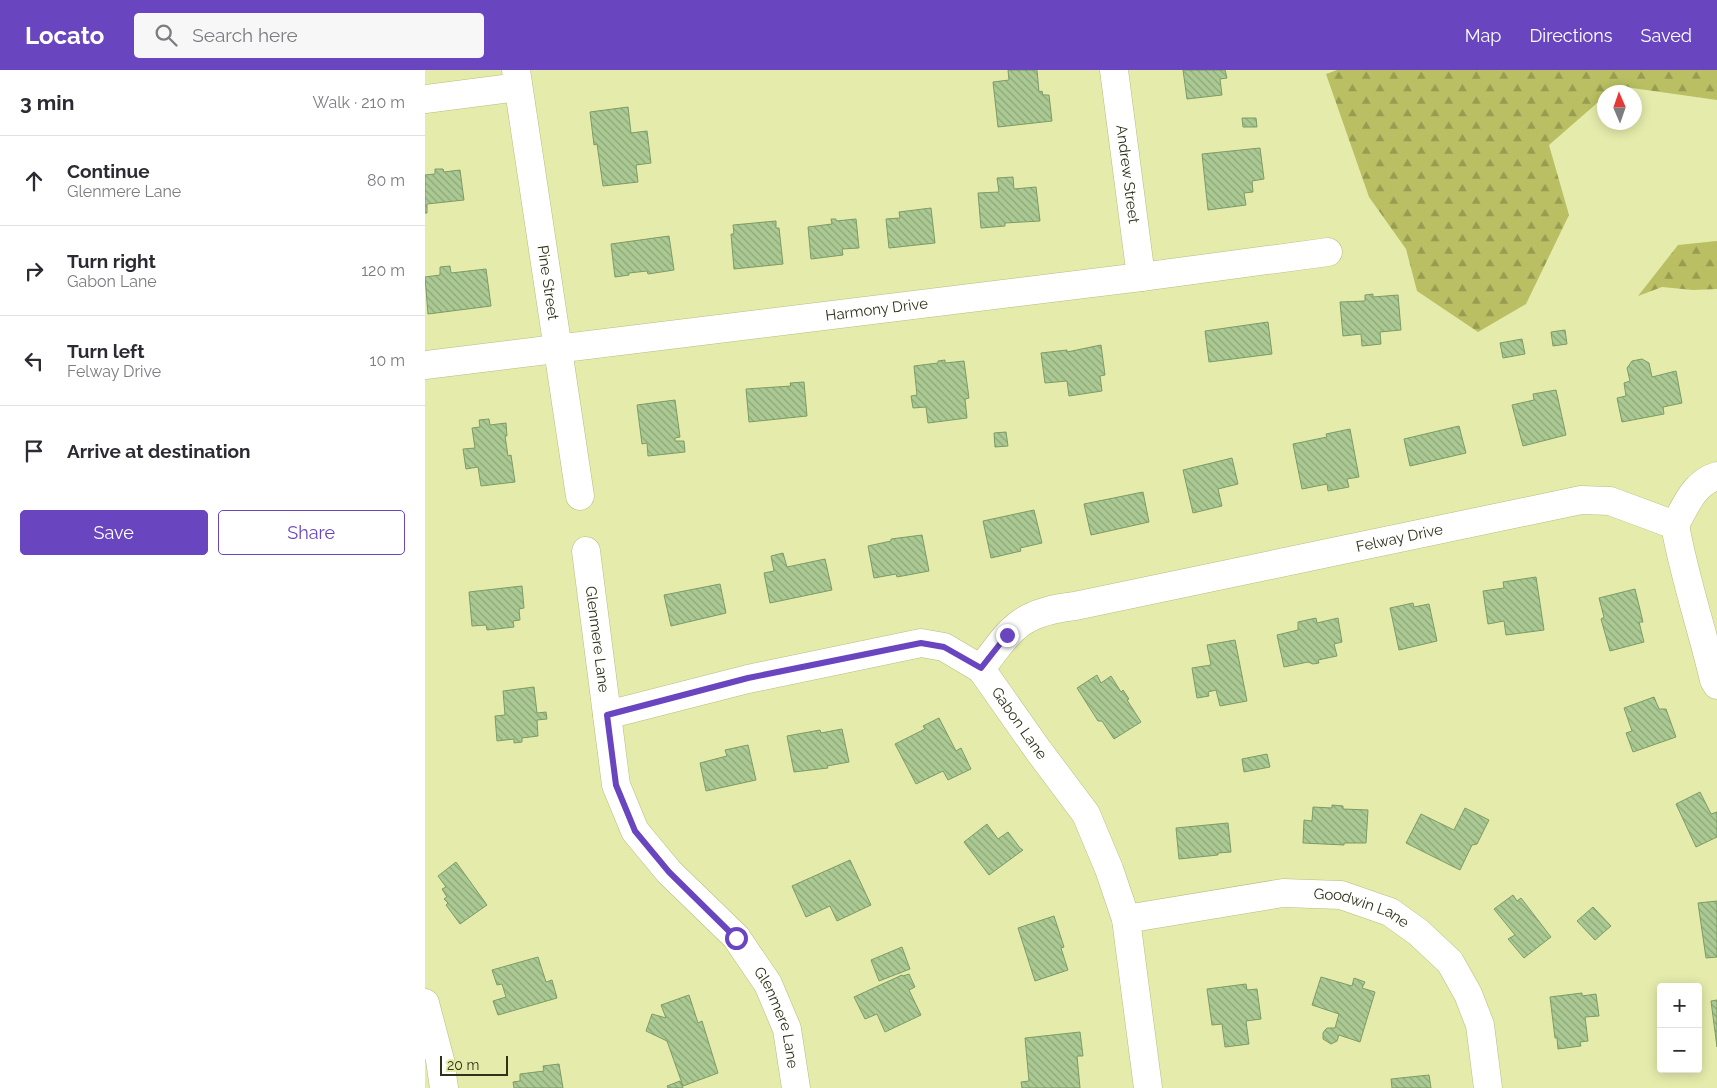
<!DOCTYPE html>
<html lang="en">
<head>
<meta charset="utf-8">
<style>
	body { margin:0; font-family:Raleway,sans-serif; background:#f7f7f7; color:#2b2b33 }
	.controls { position:absolute; right:15px; bottom:15px; display:grid; overflow:hidden; border-radius:5px; box-shadow:0 2px 12px #0003 }
	.controls button { width:45px; height:45px; display:grid; place-items:center; padding:0; border:0; border-bottom:1px solid #e1e1e2; background:#fff; color:#2b2b33; font:25px sans-serif }
	.compass { position:absolute; left:1172px; top:15px; width:45px; height:45px; border-radius:50%; background:#fff; box-shadow:0 2px 12px #0003; rotate:358deg }
	.scale { position:absolute; left:15px; bottom:12px; width:68px; box-sizing:border-box; padding-left:5px; border:2px solid #2f3118; border-top:0; font-size:14px; line-height:18px; white-space:nowrap; color:#2f3118; -webkit-text-stroke:4px #e5ebab; paint-order:stroke }
	.stop { position:absolute; width:15px; height:15px; margin:-11px; border:4px solid #6946bf; border-radius:50%; background:#fff }
	.stop.end { background:#6946bf; border-color:#fff; box-shadow:0 1px 5px #0008 }
	.list { margin:0; padding:0; list-style:none }
	h2 { display:flex; justify-content:space-between; align-items:center; height:65px; margin:0; padding:0 20px; font-size:21px }
	h2 small { font-size:16px; font-weight:400; color:#7c7c81 }
	.list li { display:grid; grid-template-columns:32px 1fr auto; gap:15px; align-items:center; box-sizing:border-box; height:90px; padding:0 20px; border-top:1px solid #e1e1e2 }
	.list b { display:block; font-size:19px; white-space:nowrap }
	.list p { margin:0; font-size:16px; white-space:nowrap; color:#7c7c81 }
	.list em { font-size:16px; font-style:normal; color:#7c7c81 }
	.actions { display:flex; gap:10px; padding:15px 20px }
	.actions a { flex:1; padding:11px 0; border:1px solid #6946bf; border-radius:5px; text-align:center; font-size:18px; color:#6946bf }
	.actions .main { background:#6946bf; color:#fff }
	.icon { flex:none; width:28px; height:28px; fill:none; stroke:currentColor; stroke-width:2; stroke-linecap:round; stroke-linejoin:round }
	.map { position:relative; flex:none; width:1292px; height:1018px; overflow:hidden }
	header { display:flex; align-items:center; gap:30px; box-sizing:border-box; height:70px; padding:0 25px; background:#6946bf; color:#fff }
	header strong { font-size:24px }
	nav { display:flex; gap:28px; margin-inline-start:auto; font-size:18px }
	.search { width:350px; height:45px; background:#f7f7f7; display:flex; align-items:center; gap:12px; box-sizing:border-box; padding:0 18px; border-radius:5px; color:#7c7c81; font-size:19px }
	main { display:flex }
	aside { flex:1; background:#fff }
	.map>svg:first-child { display:block }
</style>
</head>
<body>
<header>
<strong>Locato</strong>
<div class="search"><svg class="icon" aria-label="search" viewBox="0 0 24 24"><circle cx="10" cy="10" r="6"/><path d="M15 15l6 6"/></svg>Search here</div>
<nav><a>Map</a><a>Directions</a><a>Saved</a></nav>
</header>
<main>
<aside>
<h2>3 min<small>Walk · 210 m</small></h2>
<ul class="list">
<li><svg class="icon" aria-label="ahead" viewBox="0 0 24 24"><path d="M12 20V5M6 11l6-6 6 6"/></svg><div><b>Continue</b><p>Glenmere Lane</p></div><em>80 m</em></li>
<li><svg class="icon" aria-label="right" viewBox="0 0 24 24"><path d="M7 20v-9h11M14 6l5 5-5 5"/></svg><div><b>Turn right</b><p>Gabon Lane</p></div><em>120 m</em></li>
<li><svg class="icon" aria-label="left" viewBox="0 0 24 24"><path d="M17 20v-9H6M10 6l-5 5 5 5"/></svg><div><b>Turn left</b><p>Felway Drive</p></div><em>10 m</em></li>
<li><svg class="icon" aria-label="arrive" viewBox="0 0 24 24"><path d="M6 21V4h12l-3 4 3 4H6"/></svg><div><b>Arrive at destination</b></div></li>
</ul>
<div class="actions"><a class="main">Save</a><a>Share</a></div>
</aside>
<div class="map">
<svg width="1292" height="1018" viewBox="0 0 1292 1018">
	<defs>
		<pattern id="forest-firs" width="22" height="20" patternUnits="userSpaceOnUse" patternTransform="scale(1.25)"><rect width="22" height="20" fill="#b9bf62"/><path d="M5 1l3.5 6h-7zM16 11l3.5 6h-7z" fill="#979c50"/></pattern>
		<pattern id="building-back-hatch" width="6" height="6" patternUnits="userSpaceOnUse" patternTransform="scale(1.25)"><rect width="6" height="6" fill="#abca93"/><path d="M-1 5l2 2M0 0l6 6M5-1l2 2" fill="none" stroke="#8ca577"/></pattern>
	</defs>
	<rect width="100%" height="100%" fill="#e5ebab"/>
	<g fill="url(#forest-firs)">
		<path d="M912 0H1292V30L1193 16 1185 22H1180L1179 27 1124 75 1144 145 1101 234 1053 262 992 221 981 179 944 127 901 4Z"/>
		<path d="M1292 171V219L1268 220 1237 217 1213 226 1253 175Z"/>
	</g>
	<g fill="url(#building-back-hatch)" stroke="#7e9b66">
		<path d="M583 0H612L614 22 617 21 618 25H624L627 51 573 57 568 12 584 10Z"/>
		<path d="M758 0H800L802 8 795 9 797 25 762 29Z"/>
		<path d="M203 37 206 63 222 61 226 93 211 95 213 112 178 116 172 74 169 75 165 42Z"/>
		<path d="M817 48H831L832 57H818Z"/>
		<path d="M835 78 839 109 827 111 828 122 819 123 821 135 783 140 777 84Z"/>
		<path d="M10 99H18L19 102 35 100 39 130 2 134V143H0V105L10 104Z"/>
		<path d="M588 107 589 119 611 117 615 151 580 153V156L556 158 553 123 574 122 572 108Z"/>
		<path d="M506 138 510 173 464 178 461 149 475 148 474 142Z"/>
		<path d="M406 149H411V151L431 149 434 178 417 179 418 185 386 189 383 157 407 154Z"/>
		<path d="M351 151V158H354L358 194 309 199 306 164H309L308 155Z"/>
		<path d="M244 166 249 200 223 204 222 201 204 203V205L190 207 186 174Z"/>
		<path d="M25 196 26 203 61 199 66 236 3 244 0 207 15 205V197Z"/>
		<path d="M948 224V227L973 225 976 260 955 262 956 274 937 276 936 264 918 266 915 232 940 231V225Z"/>
		<path d="M843 252 847 284 784 292 780 261Z"/>
		<path d="M1140 260 1142 274 1128 276 1126 262Z"/>
		<path d="M1097 269 1100 284 1078 288 1075 273Z"/>
		<path d="M676 275 680 305 675 306 677 321 644 326 642 311 620 313 616 283 642 280V282Z"/>
		<path d="M1217 289 1224 293 1227 307 1251 301 1257 333 1238 337 1239 344 1197 352 1192 328 1201 326 1199 313 1205 311 1202 298 1207 291Z"/>
		<path d="M520 290V293L539 291 544 328 540 329 542 348 503 353 501 337 488 338 486 326 492 325 489 296 513 293V291Z"/>
		<path d="M379 312 382 346 324 352 321 319 366 316 365 313Z"/>
		<path d="M1131 320 1141 365 1098 376 1087 335 1109 330 1108 324Z"/>
		<path d="M250 330 255 367 250 368V371H259L260 382 223 386 222 373 217 374 212 335Z"/>
		<path d="M64 349 65 355 81 353 82 366H80L83 386 86 385 90 412 56 416 53 397 41 399 38 379 50 378 47 358 55 357 54 350Z"/>
		<path d="M1034 356 1041 383 985 396 979 369Z"/>
		<path d="M925 359 934 407 922 409 924 417 903 421 902 414 877 419 868 374 902 367 901 364Z"/>
		<path d="M581 362 583 376 570 377 569 363Z"/>
		<path d="M807 388 813 414 793 419 797 436 768 443 758 400Z"/>
		<path d="M718 422 724 452 666 465 659 434Z"/>
		<path d="M609 440 617 473 595 478 596 481 566 488 558 451Z"/>
		<path d="M497 465 504 501 472 507 471 504 449 508 443 476 466 471V469Z"/>
		<path d="M358 483 362 497 400 489 407 520 345 533 339 503 349 501 346 486Z"/>
		<path d="M1111 507 1119 560 1081 565 1079 551 1063 554 1058 521 1079 518 1078 512Z"/>
		<path d="M295 514 301 543 246 556 239 525Z"/>
		<path d="M97 516 99 538 94 539 95 550 88 551 89 557 62 560 61 555 47 556 44 522Z"/>
		<path d="M1210 519 1218 552H1214L1219 572 1185 581 1176 549 1179 547 1174 528Z"/>
		<path d="M988 533 989 537 1004 534 1012 571 974 580 965 538Z"/>
		<path d="M891 548 892 553 913 548 917 572 909 574 912 586 893 590 894 593 888 594 883 592 859 597 852 565 873 560V552Z"/>
		<path d="M810 570 822 631 795 636 791 620 783 622 784 626 772 628 767 598 786 595 782 575Z"/>
		<path d="M672 605 676 613 686 606 696 622 698 620 704 629 702 630 716 652 689 669 677 651H673L652 618Z"/>
		<path d="M109 617 112 643 121 642 122 649 112 650 113 666 97 668V672L89 673V669L72 671 70 646 80 645 78 621Z"/>
		<path d="M1229 627 1234 639H1241L1251 667 1208 682 1201 663 1207 661 1199 638Z"/>
		<path d="M514 648 531 681 536 678 546 699 523 710 518 701 491 714 470 674 500 659 498 656Z"/>
		<path d="M417 659 424 692 402 696 403 698 369 702 362 666 395 660 396 663Z"/>
		<path d="M323 675 331 710 281 721 275 693 302 686 300 680Z"/>
		<path d="M842 684 845 697 819 702 817 689Z"/>
		<path d="M1275 722 1286 744 1292 742V767L1271 777 1251 734Z"/>
		<path d="M907 735 918 736V739L943 740 941 773H919V775L878 773 879 750 887 751 888 737 907 738Z"/>
		<path d="M1040 738 1064 750 1052 774 1047 775 1035 800 981 773 996 744 1029 760Z"/>
		<path d="M803 753 806 782 793 783V785L754 789 751 758Z"/>
		<path d="M562 754 573 769 583 762 595 778 598 780 564 805 539 772Z"/>
		<path d="M425 790 446 835 412 851 405 836 381 847 367 816Z"/>
		<path d="M31 792 62 835 35 854 21 835 23 833 19 829 22 827 17 819 21 817 13 806Z"/>
		<path d="M1088 825 1092 831 1096 828 1126 867 1099 888 1083 869 1090 865 1069 839Z"/>
		<path d="M1292 831V887L1281 888 1273 833Z"/>
		<path d="M1168 837 1186 856 1170 870 1152 851Z"/>
		<path d="M629 846 639 877 636 878 643 900 610 911 593 858Z"/>
		<path d="M477 877 485 899 454 911 446 890Z"/>
		<path d="M113 887 121 912 127 910 132 928 73 945 68 931 81 927 77 914 72 915 67 900Z"/>
		<path d="M484 904 490 917 484 920 496 945 460 962 452 944 440 949 429 927 477 905 478 906Z"/>
		<path d="M896 907 927 916 929 908 940 912 937 918 950 922 935 972 914 965 912 971 906 974 898 969V963L900 960 902 958H910L914 944 887 935Z"/>
		<path d="M821 914 822 920 832 919 836 949 821 951 824 974 800 977 797 954 787 955 782 919Z"/>
		<path d="M1157 923V926L1171 924 1174 946 1160 947 1163 971 1155 972 1156 976 1133 979 1132 968H1130L1125 927Z"/>
		<path d="M264 925 273 953 277 951 293 1003 258 1016 242 971 221 961 227 944 241 948 236 935Z"/>
		<path d="M1292 930V977L1286 931Z"/>
		<path d="M655 962 658 986H652L655 1018H597L596 1012 604 1011 600 968Z"/>
		<path d="M134 994 138 1018H89L88 1012 95 1011V1004L119 1001 118 996Z"/>
		<path d="M1004 1005 1006 1018H967L966 1009Z"/>
		<path d="M255 1011 258 1018H243L242 1016Z"/>
	</g>
	<g fill="none" stroke-linecap="round" stroke-linejoin="round">
		<g stroke="#b8bd7f" stroke-width="29">
			<g id="minor">
				<path id="s1" d="M91 0 155 426"/>
				<path id="s2" d="M689 0 716 207"/>
				<path d="M0 29 93 17"/>
				<path id="s3" d="M0 295 716 207 903 182"/>
				<path d="M1250 455C1261 435 1269 413 1292 406"/>
				<path id="s4" d="M161 481 191 715 210 761 244 802 311 867 343 914 362 959 371 1018"/>
				<path id="s5" d="M556 599C587 557 596 542 650 536L1156 430 1185 431 1250 455C1259 506 1277 559 1289 610L1292 615"/>
				<path id="s6" d="M182 645 323 609 496 573 519 577 556 599 613 680 661 744 684 799 701 849 723 1018"/>
				<path id="s7" d="M701 849 858 823 916 825 965 842 993 862 1025 892 1043 924 1055 955 1063 1018"/>
				<path d="M0 933 15 990 19 1018"/>
			</g>
		</g>
		<use href="#minor" stroke="#fff" stroke-width="28"/>
	</g>
	<g fill="none" stroke-linecap="round" stroke-linejoin="round">
		<path stroke="#6946bf" stroke-width="6" d="M311 868 244 802 210 761 191 715 182 645 323 608 496 573 519 577 556 598 582 565"/>
	</g>
	<g text-anchor="middle" stroke-width="4" stroke-linejoin="round" paint-order="stroke">
		<g font-size="15" fill="#2f3118" stroke="#e5ebab">
			<text dy="5" stroke="none"><textPath href="#s2" startOffset="105">Andrew Street</textPath></text>
			<text dy="5" stroke="none"><textPath href="#s1" startOffset="215">Pine Street</textPath></text>
			<text dy="5" stroke="none"><textPath href="#s3" startOffset="455">Harmony Drive</textPath></text>
			<text dy="5" stroke="none"><textPath href="#s5" startOffset="450">Felway Drive</textPath></text>
			<text dy="5" stroke="none"><textPath href="#s4" startOffset="89">Glenmere Lane</textPath></text>
			<text dy="5" stroke="none"><textPath href="#s6" startOffset="455">Gabon Lane</textPath></text>
			<text dy="5" stroke="none"><textPath href="#s7" startOffset="240">Goodwin Lane</textPath></text>
			<text dy="5" stroke="none"><textPath href="#s4" startOffset="524">Glenmere Lane</textPath></text>
		</g>
	</g>
</svg>
<div class="controls">
<button>+</button>
<button>−</button>
</div>
<svg class="compass" viewBox="-18 -18 36 36"><path d="M0-13l5 13h-10z" fill="#e53935"/><path d="M0 13l5-13h-10z" fill="#7c7c81"/></svg>
<div class="scale">20 m</div>
<div class="stop" style="left:311px;top:868px"></div>
<div class="stop end" style="left:582px;top:565px"></div>
</div>
</main>
</body>
</html>
